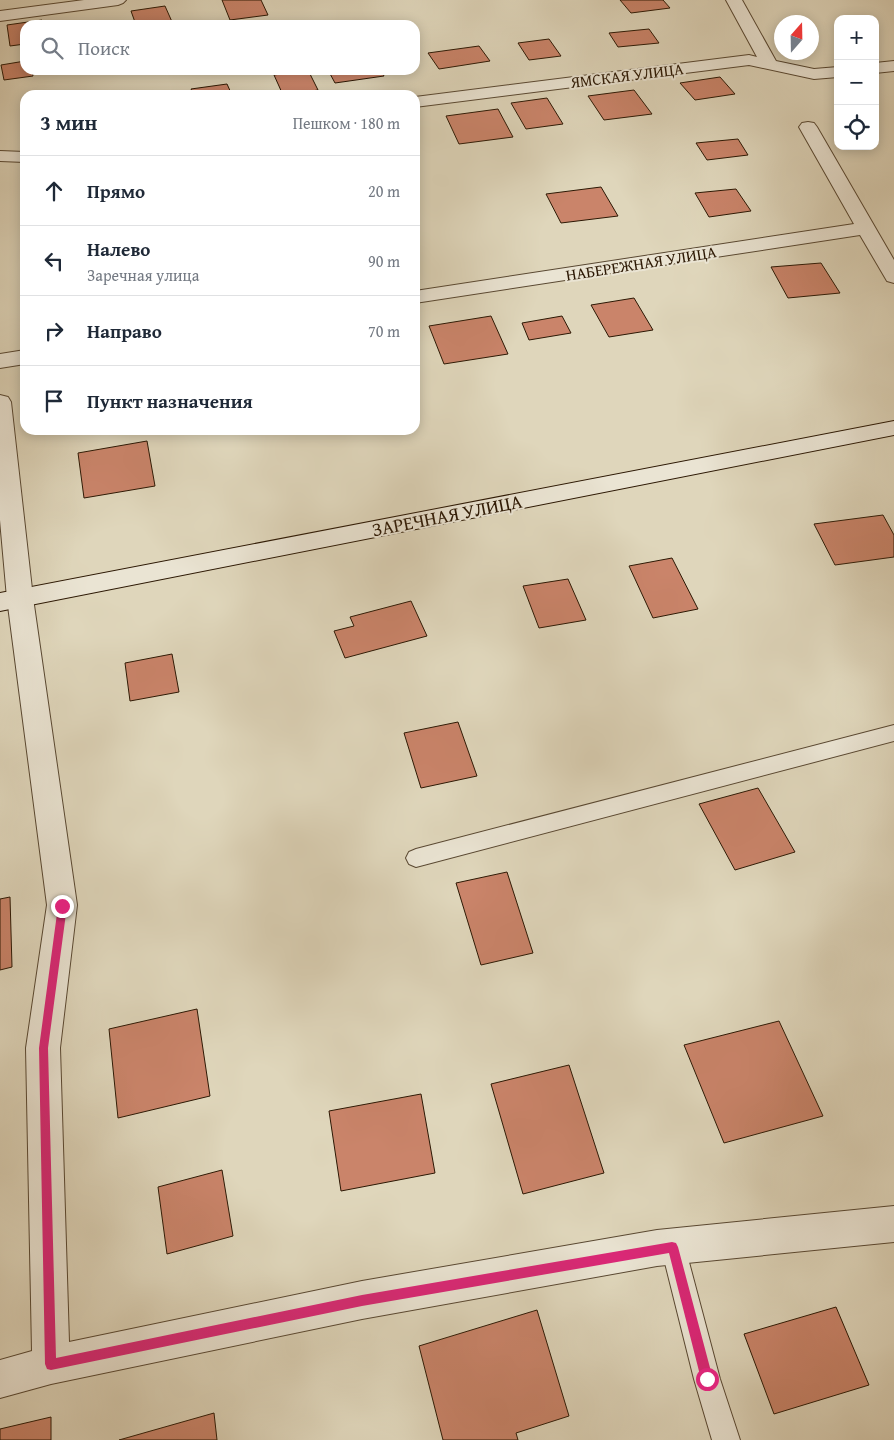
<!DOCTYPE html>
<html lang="ru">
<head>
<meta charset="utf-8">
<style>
	body { margin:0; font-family:"Gentium Book Plus",serif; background:#f2f2f3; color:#1f2937 }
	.controls { position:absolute; right:15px; top:15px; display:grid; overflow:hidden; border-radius:10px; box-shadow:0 2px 12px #0003 }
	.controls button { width:45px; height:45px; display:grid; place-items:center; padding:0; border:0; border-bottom:1px solid #e0e1e3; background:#fff; color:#1f2937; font:25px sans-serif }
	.compass { position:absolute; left:774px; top:15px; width:45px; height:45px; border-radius:50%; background:#fff; box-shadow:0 2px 12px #0003; rotate:20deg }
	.stop { position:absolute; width:15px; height:15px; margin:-11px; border:4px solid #db2777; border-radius:50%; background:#fff }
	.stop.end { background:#db2777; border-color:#fff; box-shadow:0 1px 5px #0008 }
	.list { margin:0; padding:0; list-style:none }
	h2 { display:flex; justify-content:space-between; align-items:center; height:65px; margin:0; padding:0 20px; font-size:21px }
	h2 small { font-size:16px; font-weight:400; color:#747a83 }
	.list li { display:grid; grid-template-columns:32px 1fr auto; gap:15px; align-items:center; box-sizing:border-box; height:70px; padding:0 20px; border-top:1px solid #e0e1e3 }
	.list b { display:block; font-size:19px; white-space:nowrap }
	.list p { margin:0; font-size:16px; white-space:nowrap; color:#747a83 }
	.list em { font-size:16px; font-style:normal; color:#747a83 }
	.icon { flex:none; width:28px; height:28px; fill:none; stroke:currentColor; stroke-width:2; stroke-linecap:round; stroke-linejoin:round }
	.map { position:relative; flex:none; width:894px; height:1440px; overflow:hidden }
	.search { position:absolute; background:#fff; box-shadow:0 2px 12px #0003; left:20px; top:20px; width:400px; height:55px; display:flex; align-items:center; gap:12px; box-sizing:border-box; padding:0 18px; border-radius:15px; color:#747a83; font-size:19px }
	.panel { position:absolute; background:#fff; box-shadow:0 2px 12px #0003; left:20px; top:90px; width:400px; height:345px; border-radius:15px }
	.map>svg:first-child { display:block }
</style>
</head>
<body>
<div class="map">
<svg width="894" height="1440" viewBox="0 0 894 1440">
	<rect width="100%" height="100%" fill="#dfd6bb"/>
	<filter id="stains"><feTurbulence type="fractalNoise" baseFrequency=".004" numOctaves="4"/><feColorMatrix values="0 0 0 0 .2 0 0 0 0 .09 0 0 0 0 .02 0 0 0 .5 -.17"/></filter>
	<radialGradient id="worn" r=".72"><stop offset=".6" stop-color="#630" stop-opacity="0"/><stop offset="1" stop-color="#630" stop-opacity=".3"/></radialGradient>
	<g fill="#ca846a" stroke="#2c1804">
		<path d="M222 0H261L268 15 230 20Z"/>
		<path d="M620 0H663L670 8 631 13Z"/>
		<path d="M165 6 173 24 136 25 131 11Z"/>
		<path d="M42 20 43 25H25V44L10 46 7 25Z"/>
		<path d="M649 29 659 43 618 47 609 33Z"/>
		<path d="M549 39 561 56 529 60 518 43Z"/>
		<path d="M479 46 490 61 439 69 428 53Z"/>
		<path d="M25 61V70H32L33 76 4 80 1 65Z"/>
		<path d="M308 70 318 90 283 95 274 75Z"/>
		<path d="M328 70H381L384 76 335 83Z"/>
		<path d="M720 77 735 94 695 100 680 83Z"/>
		<path d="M227 84 232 95H194L191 89Z"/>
		<path d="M634 90 652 114 604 120 588 96Z"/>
		<path d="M547 98 563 124 526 129 511 103Z"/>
		<path d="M498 109 513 137 459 144 446 116Z"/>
		<path d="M738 139 748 155 707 160 696 143Z"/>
		<path d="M601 187 618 216 561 223 546 194Z"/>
		<path d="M736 189 751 211 709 217 695 193Z"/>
		<path d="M821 263 840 293 788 298 771 267Z"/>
		<path d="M634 298 653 330 609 337 591 305Z"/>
		<path d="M491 316 508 354 444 364 429 326Z"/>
		<path d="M562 316 571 333 529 340 522 323Z"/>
		<path d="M147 441 155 486 84 498 78 453Z"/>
		<path d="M883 515 894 535V557L835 565 814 524Z"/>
		<path d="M672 558 698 609 653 618 629 566Z"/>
		<path d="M568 579 586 620 539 628 523 586Z"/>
		<path d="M411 601 427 636 345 658 334 631 354 626 350 617Z"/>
		<path d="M172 654 179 692 130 701 125 663Z"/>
		<path d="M458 722 477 776 421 788 404 733Z"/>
		<path d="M758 788 795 852 735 870 699 804Z"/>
		<path d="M507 872 533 953 481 965 456 883Z"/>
		<path d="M10 897 12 967 0 970V899Z"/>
		<path d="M197 1009 210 1096 118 1118 109 1029Z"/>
		<path d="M779 1021 823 1116 724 1143 684 1045Z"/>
		<path d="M569 1065 604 1173 523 1194 491 1084Z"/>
		<path d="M421 1094 435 1173 341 1191 329 1111Z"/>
		<path d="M222 1170 233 1236 167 1254 158 1187Z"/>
		<path d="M836 1307 869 1385 774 1414 744 1334Z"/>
		<path d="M537 1310 569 1416 516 1433 518 1440H443L419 1346Z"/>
		<path d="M214 1413 217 1440H119Z"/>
		<path d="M51 1417V1440H0V1429Z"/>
	</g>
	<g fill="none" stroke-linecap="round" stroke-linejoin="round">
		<g stroke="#594832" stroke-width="2">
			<g id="lane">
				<path d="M894 725V741L416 867 409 864 406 858 409 852 416 849Z"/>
				<path d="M673 1235 682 1238 685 1247 720 1379 740 1440H712L694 1379 661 1247 664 1238Z"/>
			</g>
		</g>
		<g stroke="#594832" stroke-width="2">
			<g id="street">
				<path d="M84 0H126L123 3 118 5 0 21V11Z"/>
				<path d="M726 0H742L776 61 814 69 838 67V77L814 79 749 65 415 107V97L749 55 757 57Z"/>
				<path d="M894 61V71L875 73V63Z"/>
				<path d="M808 122 814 123 817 127 894 260V283L887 281 860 235 415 303V291L854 224 799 127 802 123Z"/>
				<path d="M0 151 25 152V162L0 161Z"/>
				<path d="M25 350V364L0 368V354Z"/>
				<path d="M0 395 8 397 11 402 33 598 77 905 60 1048 69 1342 362 1281 657 1230 894 1206V1242L657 1266 362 1319 51 1384 0 1398V1360L32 1351 26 1048 47 905 7 598 0 520Z"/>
			</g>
		</g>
		<g stroke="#2c1804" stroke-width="2">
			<path id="secondary" d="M894 421V435L0 611V593Z"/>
		</g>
		<use href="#lane" fill="#eae4d3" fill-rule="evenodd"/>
		<use href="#street" fill="#eae4d3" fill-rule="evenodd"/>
		<use href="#secondary" fill="#eae4d3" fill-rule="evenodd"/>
	</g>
	<path fill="#db2777" d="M62 902 67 906 48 1048 56 1358 362 1295 672 1242 676 1243 678 1247 713 1379 711 1383 707 1385 703 1383 701 1379 669 1253 362 1306 51 1370 47 1369 45 1364 39 1048 58 906Z"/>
	<g text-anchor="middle" stroke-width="4" stroke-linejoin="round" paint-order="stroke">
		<g font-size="16" fill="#2c1804" stroke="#eae4d3">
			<text transform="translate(627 75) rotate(-7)" y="6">ЯМСКАЯ УЛИЦА</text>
			<text transform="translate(641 263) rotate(-9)" y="6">НАБЕРЕЖНАЯ УЛИЦА</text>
		</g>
		<g font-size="19" fill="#2c1804" stroke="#eae4d3">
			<text transform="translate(447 515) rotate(-11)" y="7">ЗАРЕЧНАЯ УЛИЦА</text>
		</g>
	</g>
	<rect width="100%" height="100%" filter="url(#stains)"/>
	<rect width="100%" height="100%" fill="url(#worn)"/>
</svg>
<div class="controls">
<button>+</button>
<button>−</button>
<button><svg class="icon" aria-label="locate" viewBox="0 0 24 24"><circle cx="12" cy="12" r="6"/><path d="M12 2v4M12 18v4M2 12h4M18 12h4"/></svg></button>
</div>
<svg class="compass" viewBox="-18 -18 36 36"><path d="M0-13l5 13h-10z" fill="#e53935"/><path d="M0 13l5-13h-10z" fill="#747a83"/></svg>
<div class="stop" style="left:707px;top:1379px"></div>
<div class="stop end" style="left:62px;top:906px"></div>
<div class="search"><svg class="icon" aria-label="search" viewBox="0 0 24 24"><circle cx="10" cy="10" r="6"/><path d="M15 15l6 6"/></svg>Поиск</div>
<section class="panel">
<h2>3 мин<small>Пешком · 180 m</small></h2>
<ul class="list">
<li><svg class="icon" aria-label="ahead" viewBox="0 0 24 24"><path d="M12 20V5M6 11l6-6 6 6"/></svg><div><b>Прямо</b></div><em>20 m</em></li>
<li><svg class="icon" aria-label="left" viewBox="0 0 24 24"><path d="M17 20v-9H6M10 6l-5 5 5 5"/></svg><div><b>Налево</b><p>Заречная улица</p></div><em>90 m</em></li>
<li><svg class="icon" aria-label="right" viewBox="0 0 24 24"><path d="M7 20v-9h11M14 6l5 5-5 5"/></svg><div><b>Направо</b></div><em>70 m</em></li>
<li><svg class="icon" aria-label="arrive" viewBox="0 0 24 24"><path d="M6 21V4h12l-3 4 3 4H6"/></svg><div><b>Пункт назначения</b></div></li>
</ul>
</section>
</div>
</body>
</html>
